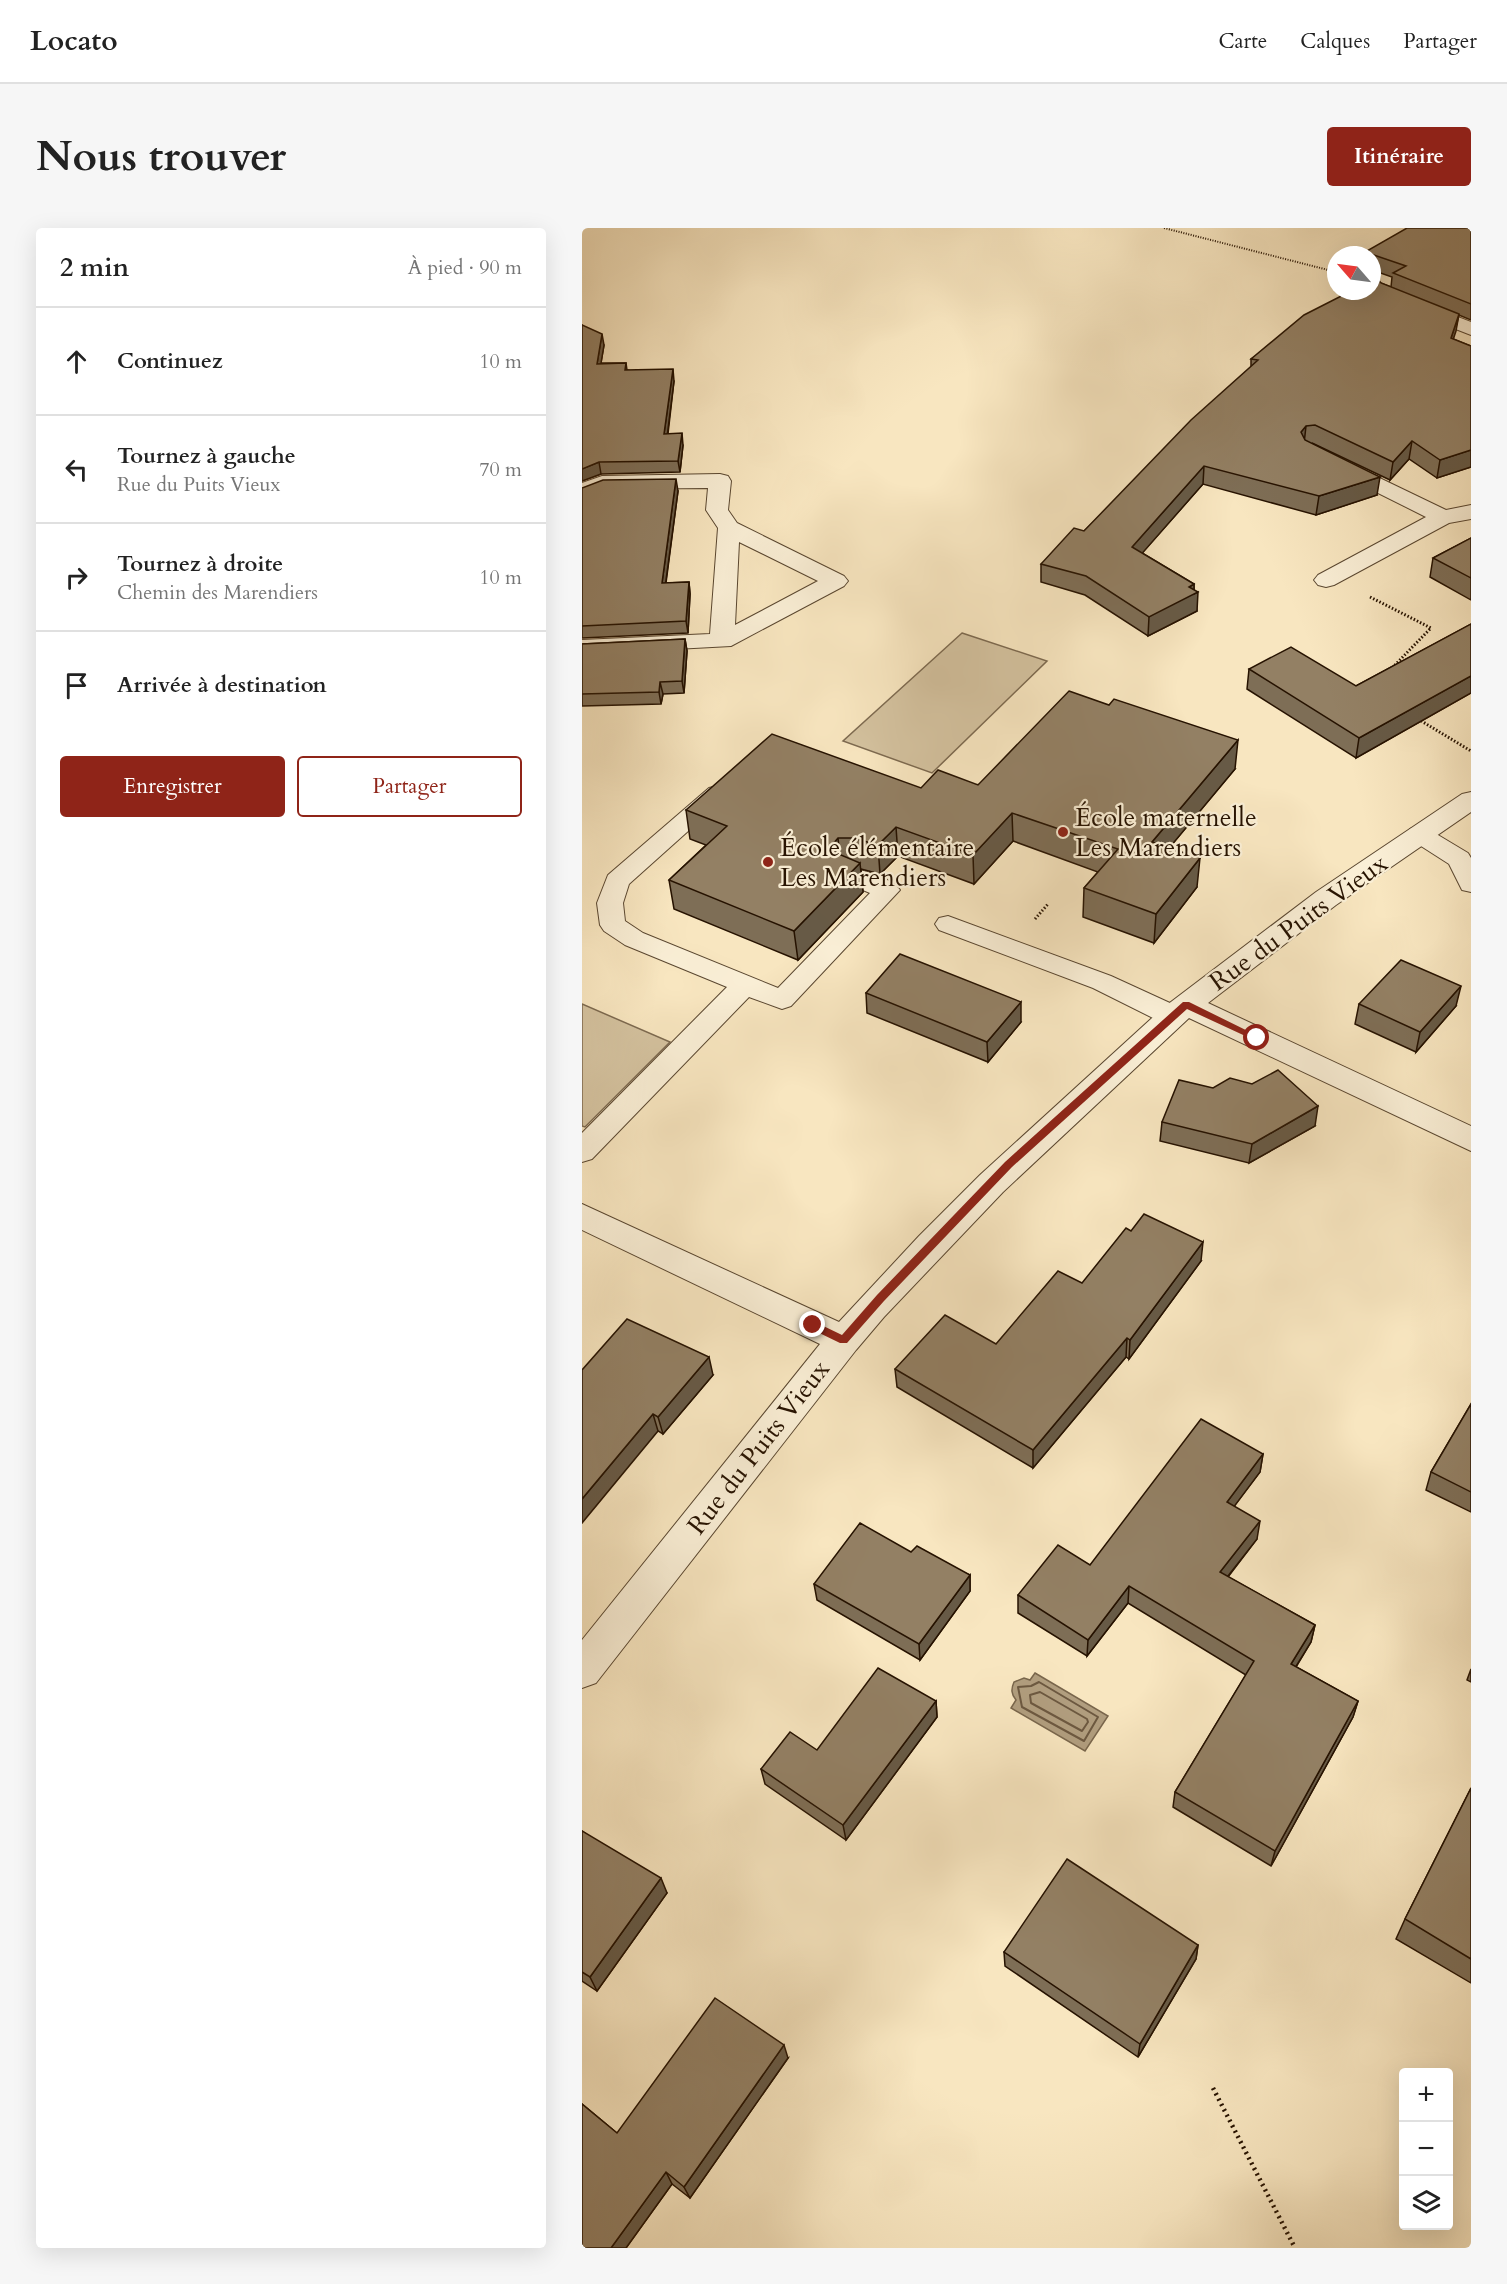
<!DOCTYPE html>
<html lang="fr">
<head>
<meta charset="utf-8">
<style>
	body { margin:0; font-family:Cardo,serif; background:#f6f6f6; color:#222 }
	.controls { position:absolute; right:18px; bottom:18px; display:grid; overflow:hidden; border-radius:6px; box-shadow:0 6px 24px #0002 }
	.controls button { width:54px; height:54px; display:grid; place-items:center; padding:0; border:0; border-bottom:2px solid #e0e0e0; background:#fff; color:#222; font:30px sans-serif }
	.compass { position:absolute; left:745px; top:18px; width:54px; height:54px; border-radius:50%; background:#fff; box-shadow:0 6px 24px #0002; rotate:298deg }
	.stop { position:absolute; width:18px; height:18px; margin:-14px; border:4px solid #8f2418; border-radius:50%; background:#fff }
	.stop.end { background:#8f2418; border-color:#fff; box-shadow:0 2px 6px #0008 }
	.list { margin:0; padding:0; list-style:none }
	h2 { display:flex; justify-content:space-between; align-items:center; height:78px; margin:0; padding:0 24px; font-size:26px }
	h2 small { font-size:20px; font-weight:400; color:#767676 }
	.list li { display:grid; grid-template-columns:39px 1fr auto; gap:18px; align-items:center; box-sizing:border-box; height:108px; padding:0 24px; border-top:2px solid #e0e0e0 }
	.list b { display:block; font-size:22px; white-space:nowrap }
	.list p { margin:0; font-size:20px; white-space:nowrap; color:#767676 }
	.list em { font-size:20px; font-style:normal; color:#767676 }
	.actions { display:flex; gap:12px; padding:18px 24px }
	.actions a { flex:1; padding:14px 0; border:2px solid #8f2418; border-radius:6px; text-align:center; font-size:21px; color:#8f2418 }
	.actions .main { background:#8f2418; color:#fff }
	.icon { flex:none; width:33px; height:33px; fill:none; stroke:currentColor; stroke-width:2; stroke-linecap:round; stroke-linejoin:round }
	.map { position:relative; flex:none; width:889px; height:2020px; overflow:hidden; border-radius:6px }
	header { display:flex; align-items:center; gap:36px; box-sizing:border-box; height:84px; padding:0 30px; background:#fff; border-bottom:2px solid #e0e0e0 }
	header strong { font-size:28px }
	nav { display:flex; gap:33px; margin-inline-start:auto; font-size:21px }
	.intro { display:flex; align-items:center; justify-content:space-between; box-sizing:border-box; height:144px; padding:0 36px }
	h1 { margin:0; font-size:42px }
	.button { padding:15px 27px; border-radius:6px; background:#8f2418; color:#fff; font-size:21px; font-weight:700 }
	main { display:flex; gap:36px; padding:0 36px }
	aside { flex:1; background:#fff; border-radius:6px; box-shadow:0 6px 24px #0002 }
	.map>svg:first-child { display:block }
</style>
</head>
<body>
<header>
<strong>Locato</strong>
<nav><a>Carte</a><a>Calques</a><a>Partager</a></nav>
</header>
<div class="intro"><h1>Nous trouver</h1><a class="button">Itinéraire</a></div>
<main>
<aside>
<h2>2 min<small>À pied · 90 m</small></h2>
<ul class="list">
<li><svg class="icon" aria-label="ahead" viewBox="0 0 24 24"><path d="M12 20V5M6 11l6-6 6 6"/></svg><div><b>Continuez</b></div><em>10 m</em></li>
<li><svg class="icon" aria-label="left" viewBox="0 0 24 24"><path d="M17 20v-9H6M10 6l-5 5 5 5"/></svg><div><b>Tournez à gauche</b><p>Rue du Puits Vieux</p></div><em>70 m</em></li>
<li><svg class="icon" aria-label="right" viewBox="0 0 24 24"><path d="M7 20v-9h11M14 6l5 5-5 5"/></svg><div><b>Tournez à droite</b><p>Chemin des Marendiers</p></div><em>10 m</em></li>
<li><svg class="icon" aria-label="arrive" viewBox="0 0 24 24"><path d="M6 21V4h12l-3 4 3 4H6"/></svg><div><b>Arrivée à destination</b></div></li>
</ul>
<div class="actions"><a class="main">Enregistrer</a><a>Partager</a></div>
</aside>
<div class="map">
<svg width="889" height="2020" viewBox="0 0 889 2020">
	<rect width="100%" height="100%" fill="#f8e6c0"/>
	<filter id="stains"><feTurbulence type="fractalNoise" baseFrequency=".00333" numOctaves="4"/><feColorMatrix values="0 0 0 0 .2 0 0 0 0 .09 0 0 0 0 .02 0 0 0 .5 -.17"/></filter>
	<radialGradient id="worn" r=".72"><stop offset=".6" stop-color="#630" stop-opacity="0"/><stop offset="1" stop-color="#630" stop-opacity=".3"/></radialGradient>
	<g fill="#d4c29f" stroke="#7d6a50" stroke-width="1.5">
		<path d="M380 405 465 433 350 545 261 513Z"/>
		<path d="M0 776 88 814 3 899 0 898Z"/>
	</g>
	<path fill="#b19e7f" stroke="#79664c" stroke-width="1.5" d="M453 1445 526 1488 503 1523 429 1480 434 1472C429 1466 429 1461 432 1454L442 1450 448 1452Z"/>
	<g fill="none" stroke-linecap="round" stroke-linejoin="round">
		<g stroke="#6c5840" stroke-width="2">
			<path d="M457 1454 516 1489 502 1513 440 1479 436 1459 449 1458Z"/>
			<path d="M458 1464 505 1491 506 1494 500 1503 449 1475 448 1467Z"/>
		</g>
		<g stroke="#5a4730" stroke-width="2">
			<g id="service">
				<path d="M135 558 143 560 147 565 143 570 47 656 41 675 43 693 61 705 196 760 288 665 259 653 255 647 259 641C273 638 310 650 318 662L209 778 200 781 167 769 10 931 0 934V905L145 759 43 717 22 703 18 697 15 675 26 647 127 560Z"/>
				<path d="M837 598 846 601 886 625 889 630V664L880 662 867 636 828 611 825 606 828 601Z"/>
				<path d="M366 688 529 748 601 781 604 788 601 795 591 797 581 795 511 760 357 702 353 696 357 690Z"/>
			</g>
		</g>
		<g stroke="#5a4730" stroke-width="2">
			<g id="minor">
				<path d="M832 72 889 94V107L825 82 822 78 825 74Z"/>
				<path d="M756 230 864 282 889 277V291L867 295 752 357 744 359 736 357 732 352 736 347 844 289 748 241 745 236 748 231Z"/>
				<path d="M138 246 146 248 149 253 146 282 155 295 262 348 266 353 262 358 149 418 0 426V412L128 406 136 300 124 282 126 260 23 261 0 270V255L20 248ZM157 314 236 353 153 397Z"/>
				<path d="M889 564V584L754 677 626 775 889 898V923L607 790 421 964 302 1089 274 1122 14 1455 0 1460V1412L238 1116 0 1002V976L257 1094 337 1008 398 947 581 780 734 664 880 566Z"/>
			</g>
		</g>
		<path stroke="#261200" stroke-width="2" stroke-dasharray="1 1.5" stroke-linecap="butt" d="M582 0 754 44"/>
		<g stroke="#261200" stroke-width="3" stroke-dasharray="1.5 2" stroke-linecap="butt">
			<path d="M788 369 849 400 809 441"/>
			<path d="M836 491 889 523"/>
			<path d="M453 691 466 676"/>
		</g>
		<path stroke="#261200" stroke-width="4.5" stroke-dasharray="2 4" stroke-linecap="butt" d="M631 1860 713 2020"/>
		<use href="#service" fill="#faefd6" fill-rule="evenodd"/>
		<use href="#minor" fill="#faefd6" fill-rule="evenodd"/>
	</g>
	<g fill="#7e6e56" stroke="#261200" stroke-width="1.5">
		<path d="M889 0V92L877 87 871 111 889 118V239L855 250 827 231 808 252 730 215 795 267 734 287 621 256 560 325 612 356V362L615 383 566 408 503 367 459 354V336L502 303 669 139V131L799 55 809 59 810 49 790 42V27H782L783 24Z"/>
		<path d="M0 97 22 117 19 135H44L45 142 92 153 86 206 101 217 98 244 19 246 0 253Z"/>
		<path d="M0 260 96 263 84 355 107 354 108 366 106 405 0 410Z"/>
		<path d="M889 310V372L848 349 851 330Z"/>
		<path d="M889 396V465L774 530 665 461 667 441 774 458Z"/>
		<path d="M103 411 105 423 102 465 81 466 79 476 0 478V416Z"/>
		<path d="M653 541 587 620 615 659 572 715 501 689 502 660 516 644 431 613 392 656 316 628 298 646 279 641 281 664 216 732 92 681 87 652 124 617 108 611 104 582 339 560Z"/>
		<path d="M284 765 439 794 406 834 285 785Z"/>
		<path d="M777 776 874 778 834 824 773 796Z"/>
		<path d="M631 860 733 898 667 935 578 913 580 894Z"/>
		<path d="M619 1033 547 1131 544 1129 451 1240 315 1159 313 1141 414 1116 500 1055Z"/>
		<path d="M0 1142 131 1147 81 1206 76 1203Z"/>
		<path d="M889 1176V1284L844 1262 849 1244Z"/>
		<path d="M681 1226 678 1244 652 1278 675 1311 646 1349 733 1397 729 1414 714 1439 776 1473 771 1489 689 1638 591 1579 593 1564 664 1447 546 1375 505 1428 436 1385V1367L508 1337Z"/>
		<path d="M329 1324 388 1347V1363L338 1432 235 1372 232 1356Z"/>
		<path d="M889 1441V1454L885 1452Z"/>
		<path d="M354 1473 355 1489 264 1612 183 1556 179 1541 235 1522Z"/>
		<path d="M889 1560V1755L814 1711 823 1691Z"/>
		<path d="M0 1603 85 1665 15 1763 0 1753Z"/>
		<path d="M616 1717 614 1731 556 1829 423 1738 422 1724Z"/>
		<path d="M206 1830 108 1970 90 1956 44 2020H0V1876L35 1905Z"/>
	</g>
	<g fill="#675a46" stroke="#261200" stroke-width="1.5">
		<path d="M877 86 874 103 866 127 869 110Z"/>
		<path d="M20 106 22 117 17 147 15 136Z"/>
		<path d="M91 141 92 153 84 217 82 206Z"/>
		<path d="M724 198 722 216 719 204Z"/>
		<path d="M100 205 101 217 98 244 96 233Z"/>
		<path d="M830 213 827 231 808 252 811 234Z"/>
		<path d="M889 222V239L855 250 858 232Z"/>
		<path d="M17 234 19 246 0 253V241Z"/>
		<path d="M622 238 621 256 549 338 550 319Z"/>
		<path d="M798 249 795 267 734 287 737 268Z"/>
		<path d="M94 251 96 263 82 367 80 355Z"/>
		<path d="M107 354 108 366 106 405 104 393Z"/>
		<path d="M612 356V366L616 364 615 383 566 408 567 389 607 359Z"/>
		<path d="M103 411 105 423 102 465 100 453Z"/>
		<path d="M889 448V465L774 530 777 510Z"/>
		<path d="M78 454 81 466 79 476 77 464Z"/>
		<path d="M656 512 653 541 568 643 570 614Z"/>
		<path d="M430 585 431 613 392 656 391 627Z"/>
		<path d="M314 599 316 628 298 646 296 617Z"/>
		<path d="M256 610 259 639 250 617Z"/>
		<path d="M618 630 615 659 572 715 574 686Z"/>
		<path d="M278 635 281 664 216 732 212 703Z"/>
		<path d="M879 758 874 778 834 824 838 804Z"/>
		<path d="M439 774V794L406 834 405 814Z"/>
		<path d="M736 878 733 898 667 935 670 916Z"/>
		<path d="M621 1014 619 1033 547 1131 548 1112Z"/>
		<path d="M545 1110 544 1129 451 1240V1222Z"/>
		<path d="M127 1129 131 1147 81 1206 76 1189Z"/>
		<path d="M71 1186 76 1203 0 1295V1271Z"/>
		<path d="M681 1226 678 1244 642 1292 645 1274Z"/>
		<path d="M678 1293 675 1311 635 1362 638 1344Z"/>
		<path d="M388 1347V1363L338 1432 337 1416Z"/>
		<path d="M547 1358 546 1375 505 1428 506 1412Z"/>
		<path d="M733 1397 729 1414 705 1453 709 1436Z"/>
		<path d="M354 1473 355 1489 264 1612 261 1597Z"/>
		<path d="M776 1473 771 1489 689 1638 693 1623Z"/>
		<path d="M79 1650 85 1665 15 1763 8 1749Z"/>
		<path d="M616 1717 614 1731 556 1829 558 1816Z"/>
		<path d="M202 1817 206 1830 108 1970 102 1959Z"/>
		<path d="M84 1944 90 1956 44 2020H29Z"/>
	</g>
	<g fill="#938064" stroke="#261200" stroke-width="1.5">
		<path d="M825 0H889V76L811 45 824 38 783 24Z"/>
		<path d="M795 50 799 55 877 86 869 110 889 118V222L858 232 830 213 811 234 733 197 724 198 719 204 723 212 798 249 737 268 622 238 550 319 612 356 607 359 616 364 567 389 504 348 459 336 492 300 502 303 609 192 676 132 669 131 722 87 769 63H790V53Z"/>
		<path d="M0 97 20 106 15 136 44 135 43 142 91 141 82 206 100 205 96 233 17 234 0 241Z"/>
		<path d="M94 251 80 355 107 354 104 393 0 398V260L21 252Z"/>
		<path d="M889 310V350L851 330Z"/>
		<path d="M889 396V448L777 510 667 441 709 419 774 458Z"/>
		<path d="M103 411 100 453 78 454 77 464 0 466V416Z"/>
		<path d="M487 463 527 477 532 471 656 512 570 614 618 630 574 686 502 660 536 621 430 585 391 627 314 599 296 617 271 610H256L250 617 254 625 278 635 212 703 87 652 145 598 104 582 190 506 339 560 356 542 396 557Z"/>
		<path d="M318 726 439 774 405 814 284 765Z"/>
		<path d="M819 732 879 758 838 804 777 776Z"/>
		<path d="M696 842 736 878 670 916 580 894 597 852 631 860 648 850 670 856Z"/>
		<path d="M562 986 621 1014 548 1112 545 1110 451 1222 313 1141 363 1087 414 1116 476 1043 500 1055 544 1000 549 1003Z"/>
		<path d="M45 1091 127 1129 76 1189 71 1186 0 1271V1142Z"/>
		<path d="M889 1176V1264L849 1244Z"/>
		<path d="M619 1191 681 1226 645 1274 678 1293 638 1344 733 1397 709 1436 776 1473 693 1623 593 1564 672 1433 547 1358 506 1412 436 1367 476 1317 508 1337Z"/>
		<path d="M278 1295 329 1324 335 1318 388 1347 337 1416 232 1356Z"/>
		<path d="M296 1440 354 1473 261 1597 179 1541 208 1504 235 1522Z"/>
		<path d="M889 1560V1731L823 1691Z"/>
		<path d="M0 1603 79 1650 8 1749 0 1744Z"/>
		<path d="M485 1631 616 1717 558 1816 422 1724Z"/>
		<path d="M133 1770 202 1817 102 1959 84 1944 29 2020H1L0 2019V1876L35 1905Z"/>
	</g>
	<path fill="#8f2418" d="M601 774H607L680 810 672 812 605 781 430 939 302 1073 265 1115H258L227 1100 226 1097 231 1093 260 1107 295 1067 423 934Z"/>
	<g fill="#8f2418" stroke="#faefd6" stroke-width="2">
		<circle cx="481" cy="604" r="6"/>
		<circle cx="186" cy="634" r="6"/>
	</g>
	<g text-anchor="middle" stroke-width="4.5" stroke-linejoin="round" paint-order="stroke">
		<g font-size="26" fill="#261200" stroke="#faefd6" text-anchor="start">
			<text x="493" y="598">École maternelle<tspan x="493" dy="30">Les Marendiers</tspan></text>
			<text x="198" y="628">École élémentaire<tspan x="198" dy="30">Les Marendiers</tspan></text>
		</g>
		<g font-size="26" fill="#261200" stroke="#faefd6">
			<text transform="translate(716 694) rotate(-36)" y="9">Rue du Puits Vieux</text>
			<text transform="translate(176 1219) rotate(-52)" y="9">Rue du Puits Vieux</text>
		</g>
	</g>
	<rect width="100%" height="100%" filter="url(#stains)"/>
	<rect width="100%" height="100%" fill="url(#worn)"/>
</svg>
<div class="controls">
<button>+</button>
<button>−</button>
<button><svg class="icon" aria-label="layers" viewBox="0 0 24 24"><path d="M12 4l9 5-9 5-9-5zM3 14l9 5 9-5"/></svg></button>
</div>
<svg class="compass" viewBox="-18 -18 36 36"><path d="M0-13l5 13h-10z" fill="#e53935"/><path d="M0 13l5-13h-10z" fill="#767676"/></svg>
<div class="stop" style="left:675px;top:810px"></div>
<div class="stop end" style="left:231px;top:1097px"></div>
</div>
</main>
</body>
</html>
